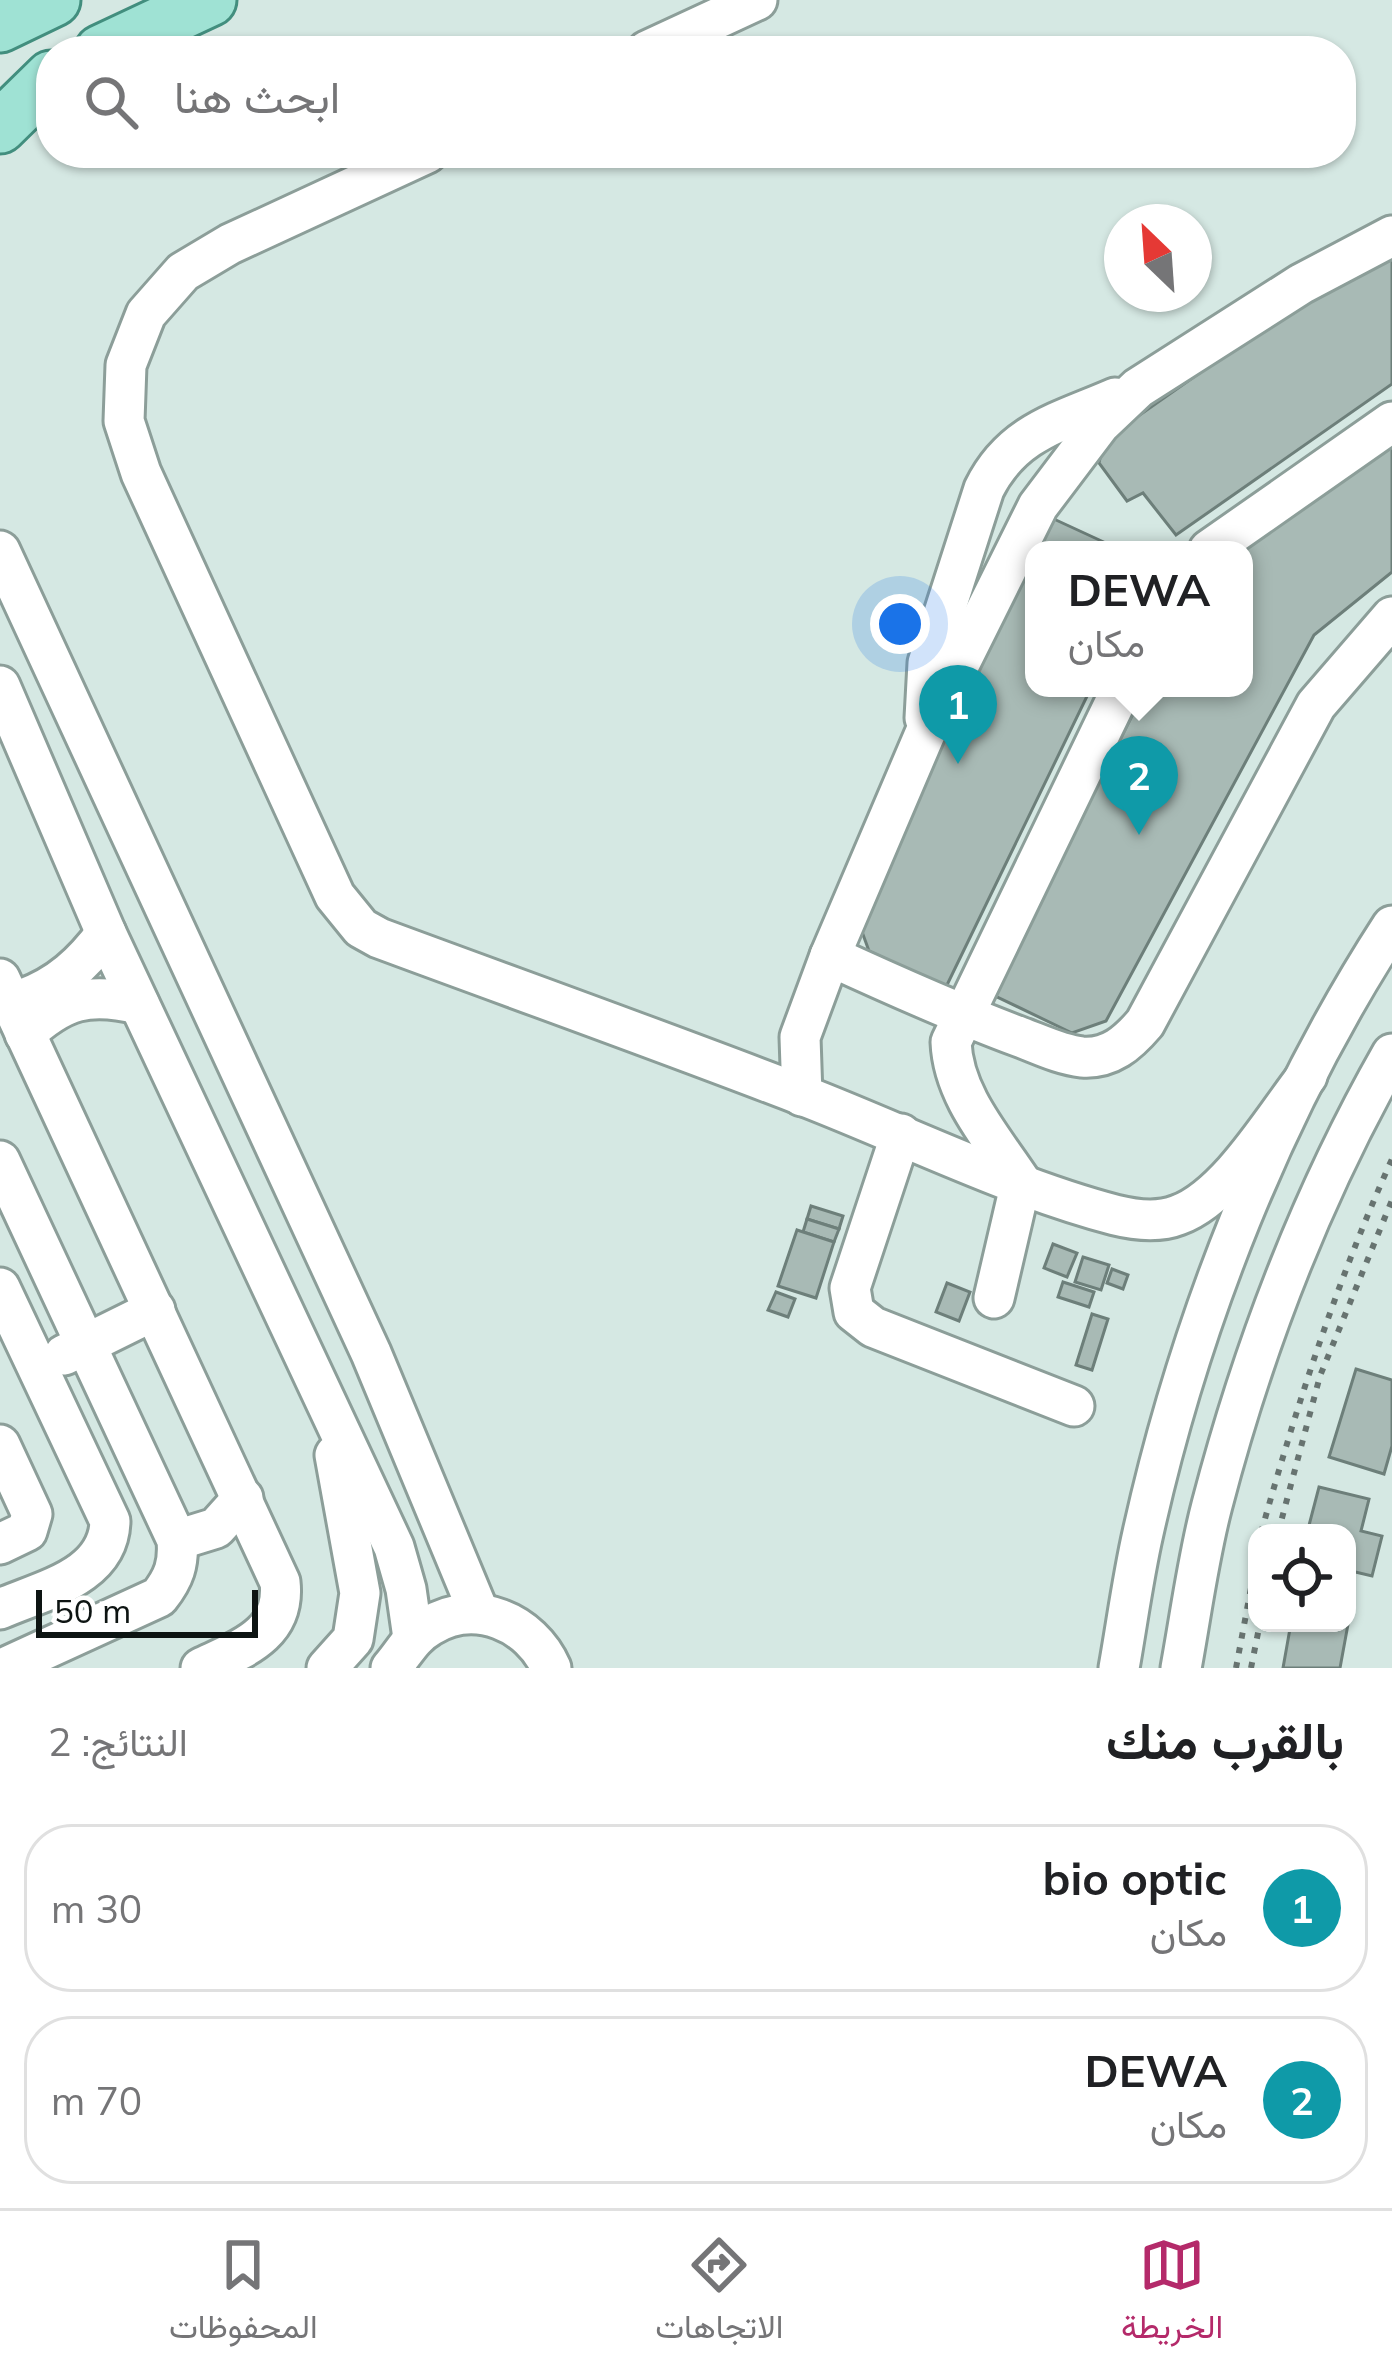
<!DOCTYPE html>
<html lang="ar">
<head>
<meta charset="utf-8">
<style>
	body { margin:0; font-family:Mulish,Vazirmatn,sans-serif; background:#f2f2f2; color:#202124; direction:rtl }
	.controls { position:absolute; right:36px; bottom:36px; display:grid; overflow:hidden; border-radius:24px; box-shadow:0 3px 9px #0004 }
	.controls button { width:108px; height:108px; display:grid; place-items:center; padding:0; border:0; border-bottom:3px solid #e0e0e0; background:#fff; color:#202124; font:60px sans-serif }
	.compass { position:absolute; left:1104px; top:204px; width:108px; height:108px; border-radius:50%; background:#fff; box-shadow:0 3px 9px #0004; rotate:335deg }
	.scale { position:absolute; left:36px; bottom:30px; width:222px; box-sizing:border-box; padding-left:12px; border:6px solid #0d1412; border-top:0; font-size:33px; line-height:42px; white-space:nowrap; color:#0d1412; -webkit-text-stroke:9px #fff; paint-order:stroke }
	.you { position:absolute; left:900px; top:624px; width:42px; height:42px; margin:-30px; border:9px solid #fff; border-radius:50%; background:#1a73e8; box-shadow:0 0 0 18px #1a73e833 }
	.badge { display:grid; place-items:center; width:78px; height:78px; border-radius:50%; background:#b42a6a; color:#fff; font-size:39px; font-weight:700 }
	.pin { position:absolute; translate:-50% -99px; filter:drop-shadow(0 3px 6px #0008) }
	.pin::after { content:''; position:absolute; top:63px; width:42px; height:36px; background:inherit; clip-path:polygon(0 0,100% 0,50% 100%) }
	.popup { position:absolute; left:1025px; top:541px; width:228px; height:156px; box-sizing:border-box; display:grid; place-content:center; border-radius:24px; background:#fff; filter:drop-shadow(0 3px 9px #0005); font-size:39px; white-space:nowrap; color:#757577 }
	.popup b { font-size:45px; color:#202124 }
	.popup::after { content:''; position:absolute; left:50%; top:100%; margin-left:-24px; border:24px solid transparent; border-top-color:#fff }
	.list { margin:0; padding:0; list-style:none }
	h2 { display:flex; justify-content:space-between; align-items:center; height:156px; margin:0; padding:0 48px; font-size:51px }
	h2 small { font-size:39px; font-weight:400; color:#757577 }
	.list li { display:grid; grid-template-columns:78px 1fr auto; gap:36px; align-items:center; box-sizing:border-box; height:168px; margin:0 24px 24px; padding:0 24px; border:3px solid #e0e0e0; border-radius:48px }
	.list b { display:block; font-size:45px; white-space:nowrap }
	.list p { margin:0; font-size:39px; white-space:nowrap; color:#757577 }
	.list em { font-size:39px; font-style:normal; color:#757577 }
	.icon { flex:none; width:66px; height:66px; fill:none; stroke:currentColor; stroke-width:2; stroke-linecap:round; stroke-linejoin:round }
	.map { position:relative; flex:none; width:1392px; height:1668px; overflow:hidden; direction:ltr }
	.search { position:absolute; background:#fff; box-shadow:0 3px 9px #0004; left:36px; right:36px; top:36px; height:132px; display:flex; align-items:center; gap:30px; box-sizing:border-box; padding:0 42px; border-radius:48px; color:#757577; font-size:45px }
	.sheet { height:540px; background:#fff }
	nav { display:flex; justify-content:space-around; align-items:center; box-sizing:border-box; height:168px; border-top:3px solid #e0e0e0; background:#fff; font-size:33px; color:#757577 }
	nav a { display:grid; justify-items:center; gap:6px }
	nav .on { color:#b42a6a }
	.map>svg:first-child { display:block }
</style>
</head>
<body>
<div class="map">
<svg width="1392" height="1668" viewBox="0 0 1392 1668">
	<rect width="100%" height="100%" fill="#d5e8e3"/>
	<g fill="#a8bab5" stroke="#6d7f7a" stroke-width="3">
		<path d="M1392 252V384L1176 535 1143 493 1127 501 1099 463 1104 440 1318 290Z"/>
		<path d="M1392 446V572L1314 635 1106 1021 1072 1033 991 994 1146 688H1244L1241 550Z"/>
		<path d="M1043 514 1121 550H1034V688H1091L946 987 869 951 853 907Z"/>
		<path d="M811 1206 843 1216 839 1229 807 1219Z"/>
		<path d="M807 1219 839 1229 834 1242 803 1232Z"/>
		<path d="M797 1230 834 1242 816 1298 778 1286Z"/>
		<path d="M1053 1244 1077 1253 1067 1277 1044 1268Z"/>
		<path d="M1083 1257 1109 1265 1101 1290 1075 1282Z"/>
		<path d="M1112 1269 1128 1275 1123 1289 1107 1283Z"/>
		<path d="M1063 1282 1094 1292 1089 1307 1058 1297Z"/>
		<path d="M947 1283 970 1292 959 1321 936 1312Z"/>
		<path d="M776 1292 795 1299 788 1317 768 1310Z"/>
		<path d="M1092 1314 1108 1319 1092 1370 1076 1365Z"/>
		<path d="M1356 1369 1392 1380V1446L1384 1474 1329 1457Z"/>
		<path d="M1319 1487 1369 1499 1361 1531 1382 1536 1372 1576 1347 1570V1533H1307Z"/>
		<path d="M1347 1596 1353 1597 1340 1668H1283L1291 1623H1347Z"/>
	</g>
	<g fill="none" stroke-linecap="round" stroke-linejoin="round">
		<g stroke="#8c9e99" stroke-width="45">
			<g id="minor">
				<path d="M647 51 757 0"/>
				<path d="M427 153 230 244 183 272 146 314 126 365 124 421 141 473 335 896 361 928 379 938C522 991 665 1042 807 1097 907 1136 1012 1188 1115 1215 1135 1220 1158 1223 1178 1215 1228 1197 1274 1118 1307 1076"/>
				<path d="M1209 550 1392 422"/>
				<path d="M0 551 371 1353 479 1613"/>
				<path d="M0 686 106 933 394 1547 406 1589 413 1638"/>
				<path d="M925 718 928 663 984 489C1012 432 1060 422 1115 398"/>
				<path d="M830 956C893 985 955 1013 1020 1037 1039 1044 1061 1055 1082 1057 1110 1059 1128 1043 1145 1023L1316 705 1392 617"/>
				<path d="M0 979 280 1582C286 1635 241 1649 201 1668"/>
				<path d="M23 999C59 986 83 964 106 933"/>
				<path d="M25 1034C63 999 88 992 139 1004"/>
				<path d="M802 1096 800 1037 830 956 927 729 1038 506 1100 424 1138 388 1301 284 1392 236"/>
				<path d="M901 1134 850 1288 854 1312 873 1327 1074 1406"/>
				<path d="M0 1161 177 1540C179 1564 174 1578 159 1597L4 1668"/>
				<path d="M0 1288 110 1521C109 1577 43 1590 0 1609"/>
				<path d="M994 1298 1021 1182C992 1138 953 1095 951 1042L1122 688"/>
				<path d="M64 1355 155 1310"/>
				<path d="M0 1445 32 1514 27 1531 0 1544"/>
				<path d="M177 1540 216 1528 243 1498"/>
				<path d="M327 1668 353 1639 360 1593 335 1455"/>
				<path d="M391 1668C404 1653 412 1636 430 1626 475 1598 531 1622 551 1668"/>
				<path d="M1119 1668C1127 1623 1133 1577 1143 1533 1190 1321 1274 1108 1392 926"/>
				<path d="M1181 1668C1191 1614 1198 1558 1212 1505 1253 1348 1311 1196 1392 1054"/>
			</g>
		</g>
		<g stroke="#428e7e" stroke-width="57">
			<g id="major">
				<path d="M0 26 54 0"/>
				<path d="M101 51 210 0"/>
				<path d="M0 127 51 77"/>
			</g>
		</g>
		<g stroke="#677370" stroke-width="6" stroke-dasharray="6 9" stroke-linecap="butt">
			<path d="M1261 1533C1297 1404 1337 1281 1392 1159"/>
			<path d="M1278 1533 1320 1376 1392 1200"/>
			<path d="M1236 1668 1257 1556"/>
			<path d="M1251 1668 1260 1623"/>
		</g>
		<use href="#minor" stroke="#fff" stroke-width="39"/>
		<use href="#major" stroke="#9fe2d4" stroke-width="51"/>
	</g>
</svg>
<div class="controls">
<button><svg class="icon" aria-label="locate" viewBox="0 0 24 24"><circle cx="12" cy="12" r="6"/><path d="M12 2v4M12 18v4M2 12h4M18 12h4"/></svg></button>
</div>
<svg class="compass" viewBox="-18 -18 36 36"><path d="M0-13l5 13h-10z" fill="#e53935"/><path d="M0 13l5-13h-10z" fill="#757577"/></svg>
<div class="scale">50 m</div>
<div class="you"></div>
<div class="pin badge" style="left:958px;top:764px;background:#0f9aa8">1</div>
<div class="pin badge" style="left:1139px;top:835px;background:#0f9aa8">2</div>
<div class="popup"><b>DEWA</b>مكان</div>
<div class="search"><svg class="icon" aria-label="search" viewBox="0 0 24 24"><circle cx="10" cy="10" r="6"/><path d="M15 15l6 6"/></svg>ابحث هنا</div>
</div>
<section class="sheet">
<h2>بالقرب منك<small>النتائج: 2</small></h2>
<ul class="list">
<li><span class="badge" style="background:#0f9aa8">1</span><div><b>bio optic</b><p>مكان</p></div><em>30 m</em></li>
<li><span class="badge" style="background:#0f9aa8">2</span><div><b>DEWA</b><p>مكان</p></div><em>70 m</em></li>
</ul>
</section>
<nav>
<a class="on"><svg class="icon" aria-label="map" viewBox="0 0 24 24"><path d="M3 6l6-2 6 2 6-2v14l-6 2-6-2-6 2zM9 4v14M15 6v14"/></svg>الخريطة</a>
<a><svg class="icon" aria-label="directions" viewBox="0 0 24 24"><path d="M12 3l9 9-9 9-9-9zM9 14v-3h6M13 9l2 2-2 2"/></svg>الاتجاهات</a>
<a><svg class="icon" aria-label="saved" viewBox="0 0 24 24"><path d="M7 4h10v16l-5-4-5 4z"/></svg>المحفوظات</a>
</nav>
</body>
</html>
